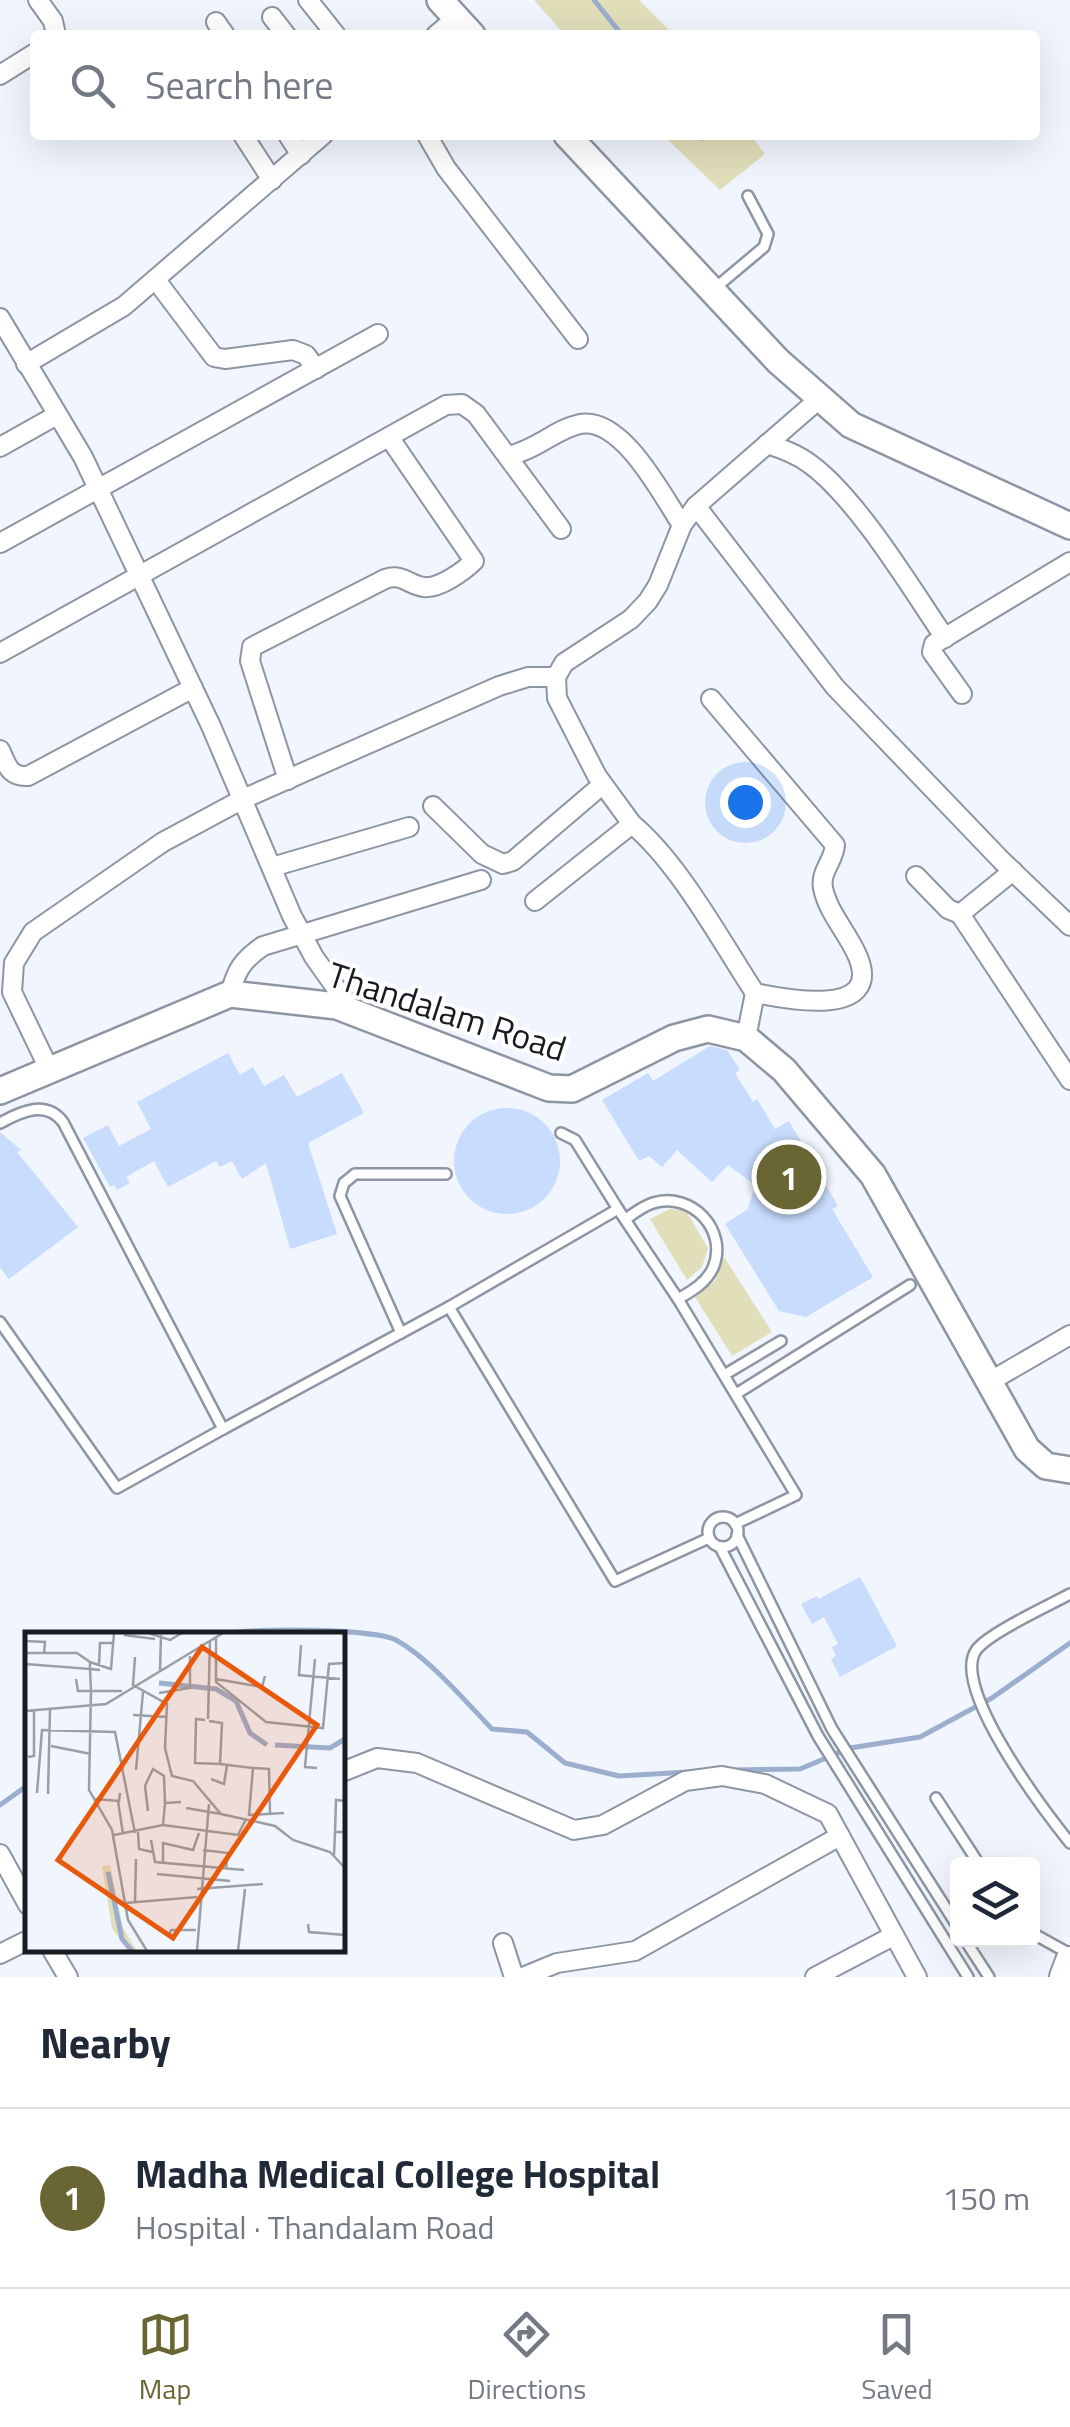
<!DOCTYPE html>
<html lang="en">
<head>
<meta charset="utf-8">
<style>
	body { margin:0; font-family:"Titillium Web",sans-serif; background:#f6f6f7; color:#1f2937 }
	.controls { position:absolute; right:30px; bottom:30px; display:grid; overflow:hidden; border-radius:10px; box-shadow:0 10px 40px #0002 }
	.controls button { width:90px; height:90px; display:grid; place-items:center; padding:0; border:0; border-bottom:2px solid #e0e1e3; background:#fff; color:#1f2937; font:50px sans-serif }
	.you { position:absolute; left:745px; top:802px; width:35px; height:35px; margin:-25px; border:8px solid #fff; border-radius:50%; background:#1a73e8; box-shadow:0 0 0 15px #1a73e833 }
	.badge { display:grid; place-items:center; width:65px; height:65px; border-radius:50%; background:#696633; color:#fff; font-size:32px; font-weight:700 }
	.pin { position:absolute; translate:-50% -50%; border:5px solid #fff; box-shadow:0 2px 10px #0006 }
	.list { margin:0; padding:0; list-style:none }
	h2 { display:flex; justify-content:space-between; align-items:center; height:130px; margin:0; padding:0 40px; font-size:42px }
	h2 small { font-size:32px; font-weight:400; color:#747a83 }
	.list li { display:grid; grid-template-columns:65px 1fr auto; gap:30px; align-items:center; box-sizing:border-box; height:180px; padding:0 40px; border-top:2px solid #e0e1e3 }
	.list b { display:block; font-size:38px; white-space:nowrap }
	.list p { margin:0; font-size:32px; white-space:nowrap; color:#747a83 }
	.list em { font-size:32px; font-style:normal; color:#747a83 }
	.icon { flex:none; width:55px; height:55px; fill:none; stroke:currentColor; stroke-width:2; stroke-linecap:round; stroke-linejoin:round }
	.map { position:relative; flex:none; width:1070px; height:1977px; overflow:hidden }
	.search { position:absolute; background:#fff; box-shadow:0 10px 40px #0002; left:30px; right:30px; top:30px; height:110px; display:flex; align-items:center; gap:25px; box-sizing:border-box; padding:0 35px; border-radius:10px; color:#747a83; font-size:38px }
	.sheet { height:310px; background:#fff }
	nav { display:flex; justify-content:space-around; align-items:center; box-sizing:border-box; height:140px; border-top:2px solid #e0e1e3; background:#fff; font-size:28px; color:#747a83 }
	nav a { display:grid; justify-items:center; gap:5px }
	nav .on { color:#696633 }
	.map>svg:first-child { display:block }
</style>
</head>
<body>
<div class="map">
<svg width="1070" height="1977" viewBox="0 0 1070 1977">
	<rect width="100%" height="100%" fill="#f0f5fe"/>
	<g fill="#e1dfba">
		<path d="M534 0H639L674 35H565Z"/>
		<path d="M663 135H751L765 154 720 190Z"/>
		<path d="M670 1209 686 1211 708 1248 702 1267 687 1280 650 1219Z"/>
		<path d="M724 1257 772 1332 732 1356 695 1297 715 1281Z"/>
	</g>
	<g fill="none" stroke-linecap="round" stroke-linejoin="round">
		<g stroke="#9baecd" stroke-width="5">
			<path d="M594 0 622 35"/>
			<path d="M701 135 703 138"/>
			<path d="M227 1634C250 1627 377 1629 396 1640 429 1658 466 1702 492 1729L527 1732 565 1763 619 1776 689 1772"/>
			<path d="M735 1770 800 1769 850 1748 920 1737 992 1698 1070 1643"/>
			<path d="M0 1805 28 1785"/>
		</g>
	</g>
	<g fill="#c8dcfd">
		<path d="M710 1046 727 1050 740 1070 735 1073 753 1102 757 1099 775 1129 789 1121 806 1150 813 1147 824 1164 816 1169 838 1206 832 1209 873 1277 806 1317 779 1311 725 1224 748 1209 755 1185 728 1165 712 1182 677 1150 662 1167 649 1156 639 1161 602 1100 648 1073 653 1081Z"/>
		<path d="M228 1053 240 1075 253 1067 264 1086 284 1075 297 1097 342 1073 364 1113 308 1143 337 1234 290 1249 266 1163 242 1179 232 1161 220 1167 216 1161 168 1187 154 1161 126 1177 130 1183 117 1190 114 1185 110 1187 83 1138 108 1125 119 1146 151 1129 137 1102Z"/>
		<circle cx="507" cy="1161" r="53"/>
		<path d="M0 1132 21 1150 17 1152 78 1227 9 1279 0 1267Z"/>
		<path d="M860 1577 897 1646 840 1677 831 1659 836 1656 832 1647 838 1644 824 1617 812 1624 801 1604 817 1596 818 1599Z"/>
	</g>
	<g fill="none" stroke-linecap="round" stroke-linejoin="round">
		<g stroke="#8d95a2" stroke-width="14">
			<g id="lane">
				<path d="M714 289 764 247 768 234 748 196"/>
				<path d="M0 1123C22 1111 46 1100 63 1122L223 1429 449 1307"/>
				<path d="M561 1133 575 1140 618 1209"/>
				<path d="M626 1219C634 1213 643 1206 653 1203 691 1191 729 1230 713 1268 706 1283 692 1291 678 1299"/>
				<path d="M0 1322 117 1488 223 1429"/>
				<path d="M401 1333 340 1196 344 1183 355 1174H446"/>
				<path d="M724 1375 781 1341"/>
				<path d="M736 1394 910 1285"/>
				<circle cx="723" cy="1532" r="15"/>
				<path d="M737 1535 832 1729 958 1927"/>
				<path d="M709 1538 615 1581 449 1307 618 1209 678 1299 796 1495 735 1524"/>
				<path d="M720 1547 818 1736 968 1977"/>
				<path d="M1070 1594C1048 1606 991 1632 977 1649 948 1685 1046 1813 1070 1843"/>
				<path d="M936 1798 979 1864"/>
				<path d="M1032 1933 1070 1954"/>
				<path d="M965 1940 989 1977"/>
			</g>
		</g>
		<g stroke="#8d95a2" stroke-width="22">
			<g id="street">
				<path d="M38 0 53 21 56 35"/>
				<path d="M308 0 336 35"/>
				<path d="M272 17 286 35"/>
				<path d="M216 22 225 35"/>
				<path d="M436 35 456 18"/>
				<path d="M0 75 35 53"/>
				<path d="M243 135 272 180"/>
				<path d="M288 135 301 155"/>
				<path d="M427 135 446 168 578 339"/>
				<path d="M156 280 214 357 225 359 293 350 306 355 316 369"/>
				<path d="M0 318 83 457 211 726 292 916 314 957 353 1012"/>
				<path d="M26 364 124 306 323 135"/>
				<path d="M767 444C783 449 797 454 810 464 857 498 911 588 945 638"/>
				<path d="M0 447 57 415"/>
				<path d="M508 456C536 450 556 429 580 424 622 416 662 495 682 525"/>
				<path d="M696 506 835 687 1002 861 1070 926"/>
				<path d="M0 543 378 334"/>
				<path d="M0 653 446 405 462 404 476 414 561 529"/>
				<path d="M962 694 932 652 934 644 1070 562"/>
				<path d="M0 750C7 765 9 777 28 776L193 688"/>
				<path d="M288 780 250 661 252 647 385 579C403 573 408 585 424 587 439 589 464 571 474 561L389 437"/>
				<path d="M433 806 482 854 503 864 513 861 602 785"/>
				<path d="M632 824 597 776 557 698 556 677 564 663 631 619 648 601 658 585 682 525 696 506 818 400"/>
				<path d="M272 867 409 827"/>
				<path d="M916 876 948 909 960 914 1013 871"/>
				<path d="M535 901 632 824C679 863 721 941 755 993 784 999 883 1019 858 957 848 933 828 913 823 888 820 871 834 861 835 845L711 699"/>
				<path d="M960 914 1070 1080"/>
				<path d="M230 994C236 971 242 960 263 946L481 880"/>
				<path d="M746 1038 755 993"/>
				<path d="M50 1071 12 992 14 963 33 932 163 842 243 799 499 686 528 677H556"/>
				<path d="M989 1382 1070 1335"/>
				<path d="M342 1772 377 1758 417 1763 574 1830 603 1825 685 1781 722 1776 765 1784 828 1814 917 1977"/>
				<path d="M0 1854 28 1905"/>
				<path d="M503 1943 514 1977"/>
				<path d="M52 1950 68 1977"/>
				<path d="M0 1954 28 1940"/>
				<path d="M523 1977 557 1963 635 1951 840 1836"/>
				<path d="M815 1977 893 1936"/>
			</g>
		</g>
		<g stroke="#8d95a2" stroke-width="30">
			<g id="secondary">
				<path d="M440 0 472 35"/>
				<path d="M567 135 778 361 851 425 1070 526"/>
				<path d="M0 1091 230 994 337 1006 549 1088 572 1089 674 1038 708 1029 746 1038 784 1070 873 1175 1027 1449 1046 1466 1070 1470"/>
			</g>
		</g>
		<g stroke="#8d95a2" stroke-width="32">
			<path id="primary" d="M1064 1977 1070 1961"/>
		</g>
		<use href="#lane" stroke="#fff" stroke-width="9"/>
		<use href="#street" stroke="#fff" stroke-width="18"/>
		<use href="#secondary" stroke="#fff" stroke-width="25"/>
		<use href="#primary" stroke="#fff" stroke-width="28"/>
	</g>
	<g text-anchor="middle" stroke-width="8" stroke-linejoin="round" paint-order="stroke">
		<g font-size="35" fill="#181b20" stroke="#fff">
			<text transform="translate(447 1012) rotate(18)" y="12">Thandalam Road</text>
		</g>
	</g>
	<g transform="translate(25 1632)">
		<rect width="320" height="320" fill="#f0f5fe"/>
		<path d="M85 233 98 296 112 319H103L87 296 77 234Z" fill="#e1dfba"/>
		<path fill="none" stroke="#9baecd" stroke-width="5" d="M134 51 191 57 211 69 225 101 242 113M250 113 305 116 320 107M83 240 97 307 107 319"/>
		<path fill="none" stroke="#9a9ea5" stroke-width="2.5" d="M123 1 145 8 157 1M99 3 130 7M191 6V50L241 90 298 96 304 32 320 31M0 9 20 10 19 22M276 13 274 43 315 47M0 21H52L65 30M110 25 108 53 142 72 140 116 147 144 168 149 196 182 250 194 268 208 305 220 320 236M290 27 280 135 292 136M0 32 65 37V30L86 37 89 1M74 33 75 11H89M75 38 65 37 66 59H97M135 40 136 3M51 47 53 59H66L64 158 87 198 103 288 122 319M191 47 237 55 240 44M134 61 165 56V24M0 79 81 72 198 1M108 83 142 85M183 87 185 9M180 88 171 87 170 131 195 132 197 91 184 89M26 114 66 122M3 125 9 124V79M195 132 228 136 224 183 259 181M228 136 244 137 245 181M111 138 118 60M186 147 199 152 202 133M12 161 17 98 90 100 110 201M23 162 25 78M70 167 94 169 95 161M93 169 98 202M161 176 196 182M123 179 120 154 128 137 139 144 140 171 156 170M138 193 213 203 221 187M113 200 114 217 127 220M310 200 311 168 320 169M89 203 138 193 140 171M126 208 130 230 219 238M178 218 203 221 201 236M309 223 310 200H320M138 231V211L168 218 174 201M132 242 205 249M172 257 238 252M110 269 111 227M100 271 172 265M283 292 284 300 320 303M144 304 146 298H171M172 319 184 172M213 319 220 257"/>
		<path fill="#e8590c" fill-opacity="0.15" stroke="#e8590c" stroke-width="5" d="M177 15 292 93 148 306 33 228Z"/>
		<rect width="320" height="320" fill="none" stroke="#181b20" stroke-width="5"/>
	</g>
</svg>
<div class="controls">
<button><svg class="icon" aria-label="layers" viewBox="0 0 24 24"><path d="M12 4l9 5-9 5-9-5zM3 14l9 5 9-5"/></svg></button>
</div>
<div class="you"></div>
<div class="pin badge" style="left:789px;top:1177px">1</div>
<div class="search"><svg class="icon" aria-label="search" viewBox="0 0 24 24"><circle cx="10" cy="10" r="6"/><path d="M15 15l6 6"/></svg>Search here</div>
</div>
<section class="sheet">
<h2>Nearby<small></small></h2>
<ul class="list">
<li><span class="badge">1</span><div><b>Madha Medical College Hospital</b><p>Hospital · Thandalam Road</p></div><em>150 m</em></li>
</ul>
</section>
<nav>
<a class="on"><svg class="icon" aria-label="map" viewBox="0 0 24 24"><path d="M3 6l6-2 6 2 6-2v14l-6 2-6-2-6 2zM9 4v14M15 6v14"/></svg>Map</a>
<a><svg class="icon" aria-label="directions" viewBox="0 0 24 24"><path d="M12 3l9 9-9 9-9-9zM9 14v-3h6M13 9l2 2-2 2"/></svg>Directions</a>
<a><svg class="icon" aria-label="saved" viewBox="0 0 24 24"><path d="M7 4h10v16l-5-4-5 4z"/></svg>Saved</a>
</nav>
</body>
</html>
